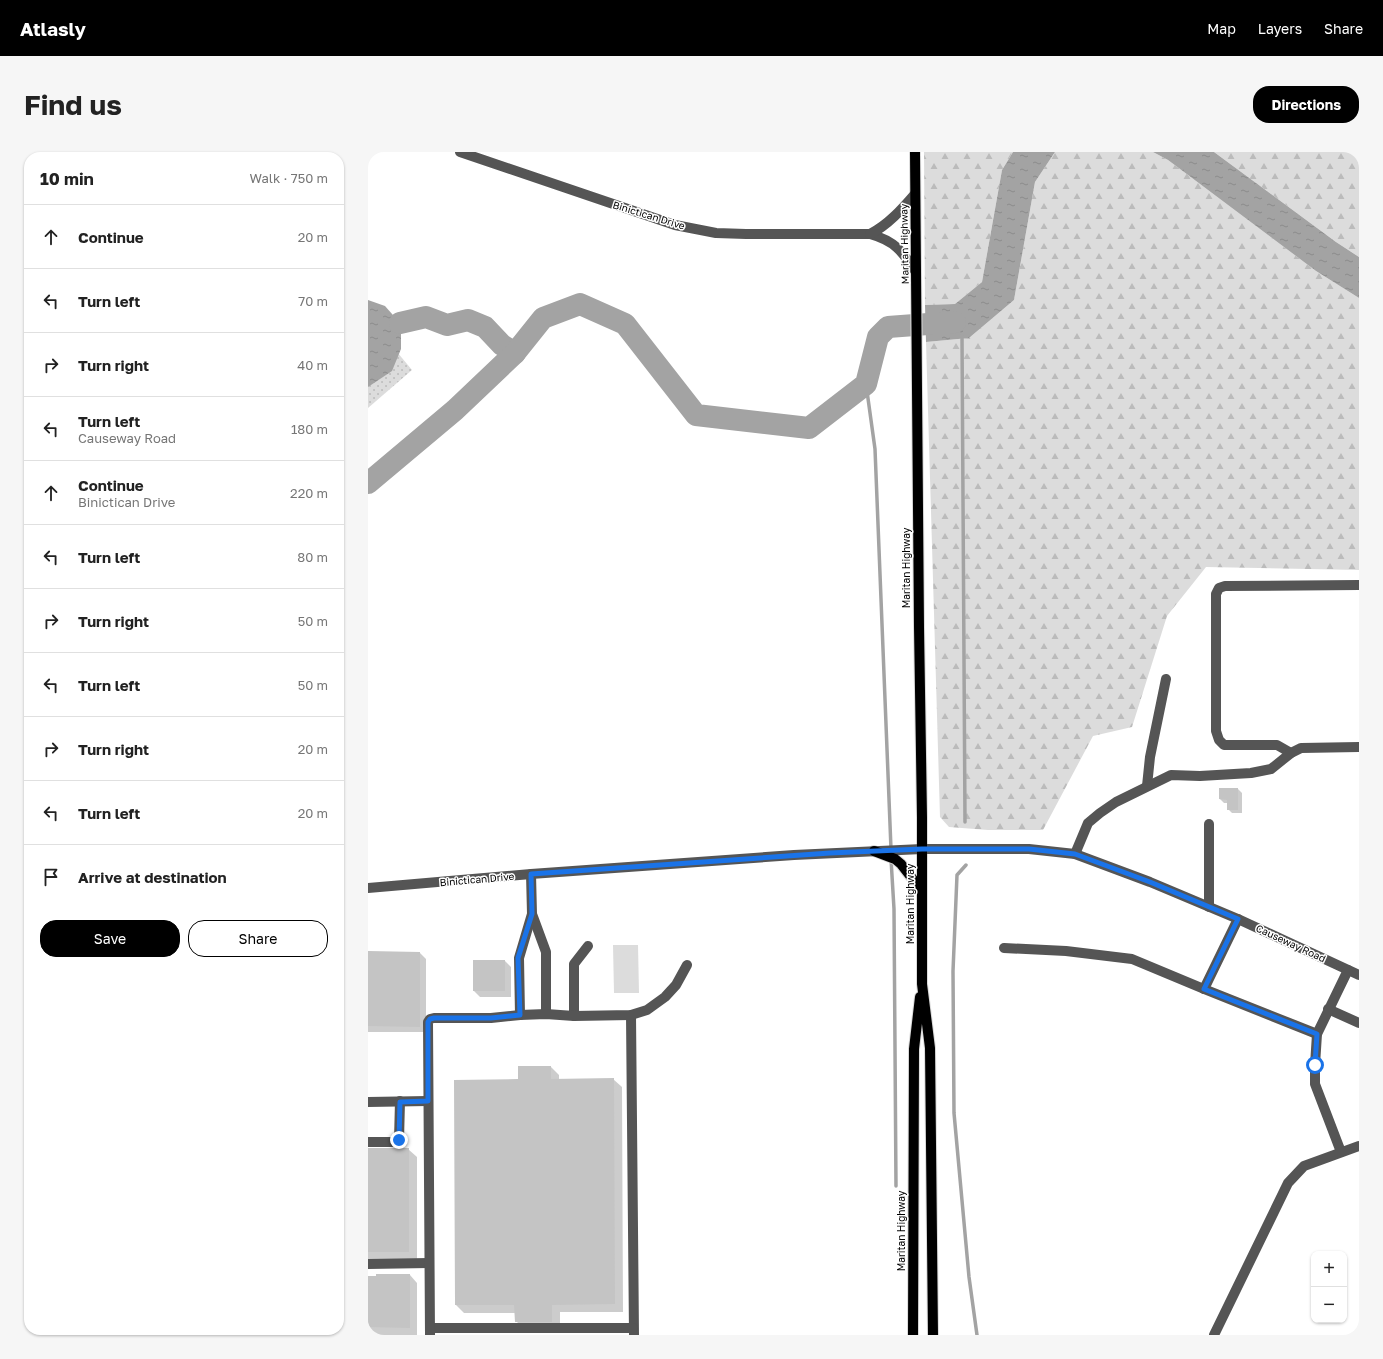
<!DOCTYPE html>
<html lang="en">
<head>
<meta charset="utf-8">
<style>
	body { margin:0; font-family:"Golos Text",sans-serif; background:#f6f6f6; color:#222 }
	.controls { position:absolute; right:12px; bottom:12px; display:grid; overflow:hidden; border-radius:8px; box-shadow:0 1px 3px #0004 }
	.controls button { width:36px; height:36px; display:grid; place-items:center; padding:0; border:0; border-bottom:1px solid #e0e0e0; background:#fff; color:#222; font:20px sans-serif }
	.stop { position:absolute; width:12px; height:12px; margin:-9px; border:3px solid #1a73e8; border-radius:50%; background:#fff }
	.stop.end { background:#1a73e8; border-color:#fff; box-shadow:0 1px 4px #0008 }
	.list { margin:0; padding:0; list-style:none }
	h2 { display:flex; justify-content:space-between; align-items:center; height:52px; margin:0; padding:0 16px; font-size:17px }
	h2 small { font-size:13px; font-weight:400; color:#767676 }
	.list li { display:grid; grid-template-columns:26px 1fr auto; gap:12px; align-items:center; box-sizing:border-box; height:64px; padding:0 16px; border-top:1px solid #e0e0e0 }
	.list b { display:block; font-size:15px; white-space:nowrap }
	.list p { margin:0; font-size:13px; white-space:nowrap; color:#767676 }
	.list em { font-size:13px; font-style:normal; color:#767676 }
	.actions { display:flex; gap:8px; padding:12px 16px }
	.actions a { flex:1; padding:9px 0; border:1px solid #000; border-radius:16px; text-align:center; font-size:14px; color:#000 }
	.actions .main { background:#000; color:#fff }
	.icon { flex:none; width:22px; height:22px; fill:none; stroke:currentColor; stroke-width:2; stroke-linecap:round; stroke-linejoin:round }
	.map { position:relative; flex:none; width:991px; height:1183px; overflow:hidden; border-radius:16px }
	header { display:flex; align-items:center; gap:24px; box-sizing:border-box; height:56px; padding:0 20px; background:#000; color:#fff }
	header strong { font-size:19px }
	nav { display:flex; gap:22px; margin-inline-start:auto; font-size:14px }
	.intro { display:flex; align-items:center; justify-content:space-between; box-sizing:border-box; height:96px; padding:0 24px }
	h1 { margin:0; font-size:28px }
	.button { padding:10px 18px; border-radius:16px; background:#000; color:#fff; font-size:14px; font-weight:700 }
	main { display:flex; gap:24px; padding:0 24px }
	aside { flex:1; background:#fff; border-radius:16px; box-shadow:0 1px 3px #0004 }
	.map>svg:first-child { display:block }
</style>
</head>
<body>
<header>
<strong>Atlasly</strong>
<nav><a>Map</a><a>Layers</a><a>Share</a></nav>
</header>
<div class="intro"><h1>Find us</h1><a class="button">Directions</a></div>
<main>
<aside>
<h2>10 min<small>Walk · 750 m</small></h2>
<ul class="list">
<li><svg class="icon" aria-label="ahead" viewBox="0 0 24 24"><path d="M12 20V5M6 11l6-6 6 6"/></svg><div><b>Continue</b></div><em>20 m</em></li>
<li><svg class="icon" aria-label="left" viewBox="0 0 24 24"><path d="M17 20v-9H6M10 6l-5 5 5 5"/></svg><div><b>Turn left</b></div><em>70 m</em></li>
<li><svg class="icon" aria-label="right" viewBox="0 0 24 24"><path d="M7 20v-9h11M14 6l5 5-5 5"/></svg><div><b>Turn right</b></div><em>40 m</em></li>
<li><svg class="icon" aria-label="left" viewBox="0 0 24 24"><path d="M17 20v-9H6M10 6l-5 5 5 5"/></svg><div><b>Turn left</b><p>Causeway Road</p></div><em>180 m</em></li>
<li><svg class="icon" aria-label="ahead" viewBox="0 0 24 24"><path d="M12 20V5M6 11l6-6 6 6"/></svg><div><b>Continue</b><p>Binictican Drive</p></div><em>220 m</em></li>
<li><svg class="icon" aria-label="left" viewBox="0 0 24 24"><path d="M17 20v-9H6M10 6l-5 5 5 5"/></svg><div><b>Turn left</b></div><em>80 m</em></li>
<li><svg class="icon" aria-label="right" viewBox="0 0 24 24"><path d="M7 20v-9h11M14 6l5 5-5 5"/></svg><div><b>Turn right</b></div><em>50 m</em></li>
<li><svg class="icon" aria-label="left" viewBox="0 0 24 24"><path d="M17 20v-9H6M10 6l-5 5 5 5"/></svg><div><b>Turn left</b></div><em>50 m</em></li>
<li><svg class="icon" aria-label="right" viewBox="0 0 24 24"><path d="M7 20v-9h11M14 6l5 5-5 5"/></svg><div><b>Turn right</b></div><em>20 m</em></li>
<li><svg class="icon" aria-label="left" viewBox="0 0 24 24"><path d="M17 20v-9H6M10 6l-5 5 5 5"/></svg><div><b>Turn left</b></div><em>20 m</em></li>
<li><svg class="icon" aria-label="arrive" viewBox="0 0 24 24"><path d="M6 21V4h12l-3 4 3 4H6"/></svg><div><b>Arrive at destination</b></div></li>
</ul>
<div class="actions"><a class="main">Save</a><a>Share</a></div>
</aside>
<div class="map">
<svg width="991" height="1183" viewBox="0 0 991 1183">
	<defs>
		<pattern id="green-dots" width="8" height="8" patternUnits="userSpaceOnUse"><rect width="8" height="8" fill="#dcdcdc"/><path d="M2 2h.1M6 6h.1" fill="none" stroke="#bbb" stroke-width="1.8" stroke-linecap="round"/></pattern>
		<pattern id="forest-firs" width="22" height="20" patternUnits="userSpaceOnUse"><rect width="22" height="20" fill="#dcdcdc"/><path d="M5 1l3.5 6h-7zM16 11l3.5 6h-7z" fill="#bbb"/></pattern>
		<pattern id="water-ripples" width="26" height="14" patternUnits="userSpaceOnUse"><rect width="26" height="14" fill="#a3a3a3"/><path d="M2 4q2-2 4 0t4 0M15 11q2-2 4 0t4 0" fill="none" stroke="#8b8b8b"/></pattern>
	</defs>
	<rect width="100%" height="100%" fill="#fff"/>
	<path fill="url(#green-dots)" d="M0 165 44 218 0 256Z"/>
	<g fill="url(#forest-firs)">
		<path d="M556 0H645L634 18 614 130 587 152 557 153Z"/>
		<path d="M687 0H785L800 8 948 119 991 146V418L838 415 799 464 764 575 725 584 675 678H620L581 675 572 665 558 190 601 186 646 148 667 30Z"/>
		<path d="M846 0H991V105L968 90Z"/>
	</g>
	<path fill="#dcdcdc" d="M245 793H270L271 841H246Z"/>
	<g fill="url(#water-ripples)">
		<path d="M645 0H687L667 30 646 148 601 186 558 190 557 153 587 152 614 130 634 18Z"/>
		<path d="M785 0H846L968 90 991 105V146L948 119 800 8Z"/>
		<path d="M0 148 17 154 32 171 33 182V197L24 219 0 235Z"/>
	</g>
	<g fill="#0003">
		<path d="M870 637 874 641V661H864L860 657V651H856L852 647Z"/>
		<path d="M0 800 52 801 58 807V880H0Z"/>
		<path d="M137 809 143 815V845H112L106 839Z"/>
		<path d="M183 915 191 923V928L245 927 254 935 255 1160H192V1177H156L148 1169V1161H96L88 1153 151 928Z"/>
		<path d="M0 997H40L49 1005V1108H0Z"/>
		<path d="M42 1123 49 1131V1183H0V1125Z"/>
	</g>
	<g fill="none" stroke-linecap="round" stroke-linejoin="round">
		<g stroke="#a3a3a3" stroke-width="3.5">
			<path d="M594 184 597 670"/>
			<path d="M498 232 507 297 523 697"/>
			<path d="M523 707 526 757 528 1034"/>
			<path d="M598 713 589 723 585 819 586 961 601 1125 609 1183"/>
		</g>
		<g stroke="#a3a3a3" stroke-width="22">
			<path d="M32 171 58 165 79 173 100 168 117 175 134 193 147 201"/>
			<path d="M0 331 87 258 147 201 175 166 212 152 257 172 328 263 441 276 498 232 510 185 520 175 587 170"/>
		</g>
	</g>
	<g fill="#c4c4c4">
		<path d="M851 636H870V658H859V648L851 647Z"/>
		<path d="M0 799 52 800V875L0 874Z"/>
		<rect x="105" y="808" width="32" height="31"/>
		<path d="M150 914H183V927L246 926 247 1152 184 1153V1170H147L146 1153H87L86 928 150 927Z"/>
		<rect x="0" y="996" width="41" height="104"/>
		<path d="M8 1122H42V1176L0 1175V1124H8Z"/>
	</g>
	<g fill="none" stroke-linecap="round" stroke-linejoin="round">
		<g stroke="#dbdbdb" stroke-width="12">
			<g id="major">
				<path d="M547 0 551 475 554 665V832L562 896 565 1183"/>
				<path d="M506 699 527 707 533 712 554 739"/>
				<path d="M545 1183 546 897 552 845"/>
			</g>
		</g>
		<g stroke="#555" stroke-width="10">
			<path d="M92 0 307 73 348 81 378 82H502C527 89 534 99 548 120"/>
			<path d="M502 82C520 73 534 57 547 42"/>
			<path d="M923 601 909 593H856L851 588 848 579V442L851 436 857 434 991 433"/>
			<path d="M779 634 782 605 798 527"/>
			<path d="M841 672V755"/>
			<path d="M707 702 720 671 732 661 748 650 803 623 832 624 883 621 903 617 923 601 933 596 991 595"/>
			<path d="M0 736 163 722 426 703 554 697H661L707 702 782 730 870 767 991 823"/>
			<path d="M164 762 178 800V862"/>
			<path d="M636 796 698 799 764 807 836 837 949 882"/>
			<path d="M836 837 870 767"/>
			<path d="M960 857 991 871"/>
			<path d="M152 863 151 806 164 762 163 722"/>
			<path d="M263 863 266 1183"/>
			<path d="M206 864V812L220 794"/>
			<path d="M0 950 60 949"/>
			<path d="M0 990H28L31 988 32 949"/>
			<path d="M973 1000 947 932V913L949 882 980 818"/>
			<path d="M0 1112 61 1111"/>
			<path d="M62 1176H265"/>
			<path d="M62 1183 60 870 62 867 66 866H123L152 863 178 862 206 864 263 863 279 858 297 845 308 833 319 813"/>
			<path d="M846 1183 920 1031 936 1014 991 994"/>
		</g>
		<use href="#major" stroke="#000" stroke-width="10"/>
	</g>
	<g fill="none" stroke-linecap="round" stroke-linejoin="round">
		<path stroke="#1a73e8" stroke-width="5" d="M31 988 32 950 60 949V870L62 867 66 866H123L152 863 150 806 164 762 163 722 462 701 554 697H661L707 702 782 730 870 767 836 837 949 882 947 913"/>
	</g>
	<g text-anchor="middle" stroke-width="3" stroke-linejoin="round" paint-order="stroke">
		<g font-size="10" fill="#000" stroke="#fff">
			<text transform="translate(281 63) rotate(17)" y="4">Binictican Drive</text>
			<text transform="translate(536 92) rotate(-91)" y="4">Maritan Highway</text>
			<text transform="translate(538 416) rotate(-90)" y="4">Maritan Highway</text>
			<text transform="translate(109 727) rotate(-5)" y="4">Binictican Drive</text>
			<text transform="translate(542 752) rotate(-90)" y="4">Maritan Highway</text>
			<text transform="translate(923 791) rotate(25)" y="4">Causeway Road</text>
			<text transform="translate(533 1079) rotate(-90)" y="4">Maritan Highway</text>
		</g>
	</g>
</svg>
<div class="controls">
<button>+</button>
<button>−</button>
</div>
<div class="stop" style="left:947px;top:913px"></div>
<div class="stop end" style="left:31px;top:988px"></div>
</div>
</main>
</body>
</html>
